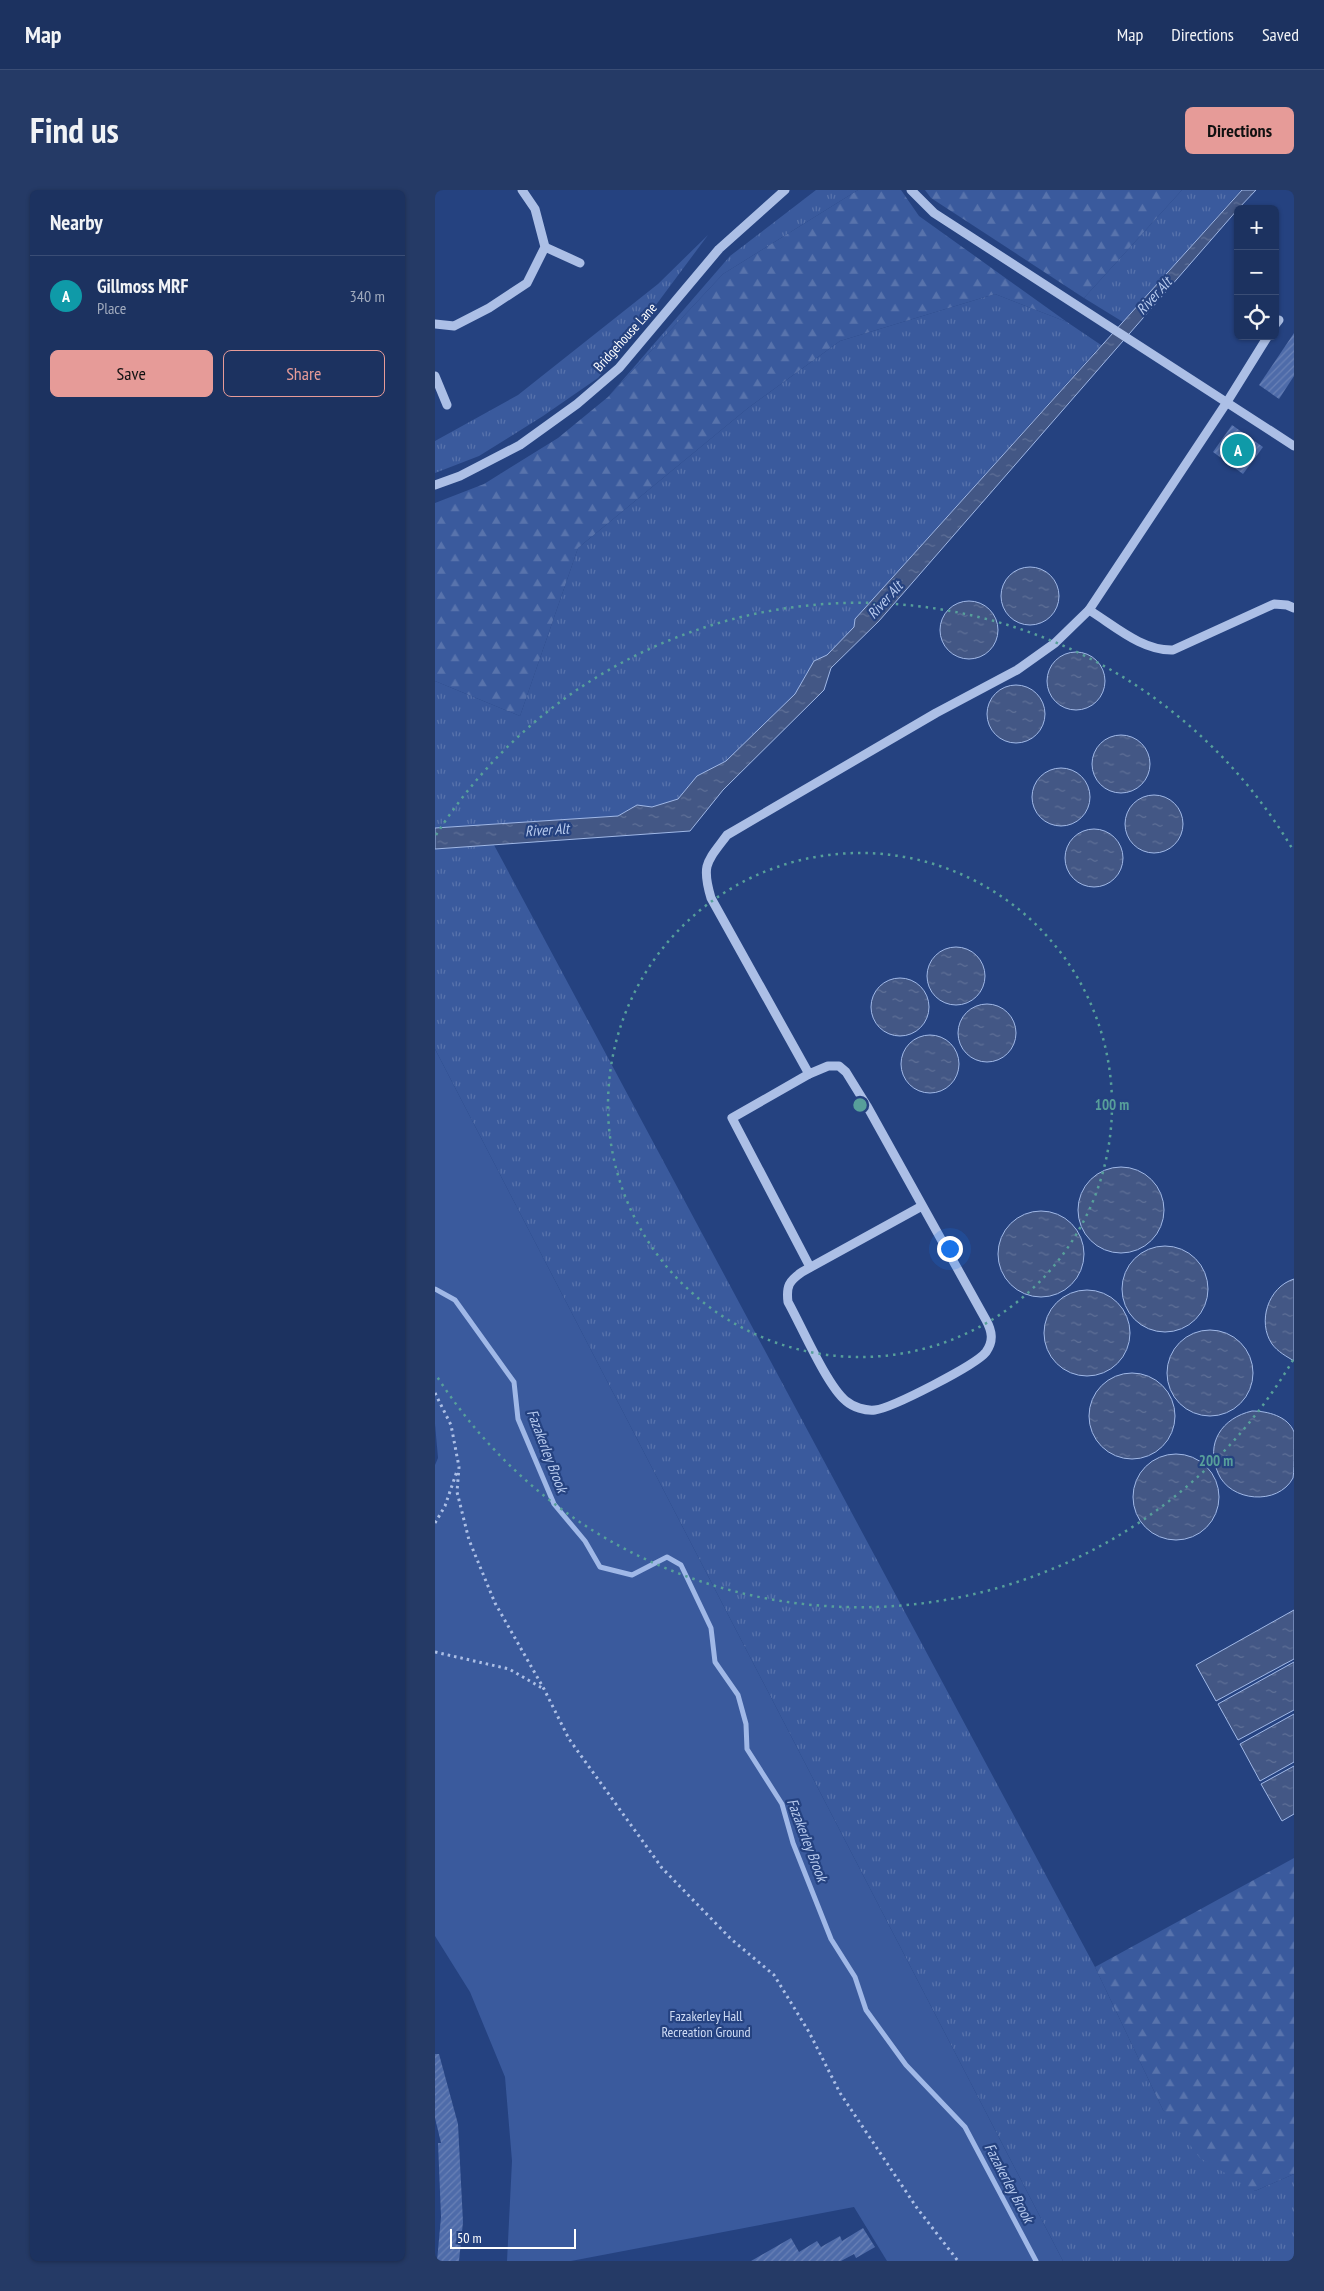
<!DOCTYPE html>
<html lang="en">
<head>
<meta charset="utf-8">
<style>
	body { margin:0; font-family:"PT Sans Narrow",sans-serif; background:#253a66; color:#f1f3f6 }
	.controls { position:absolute; right:15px; top:15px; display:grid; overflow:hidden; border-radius:8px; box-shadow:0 1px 4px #0004 }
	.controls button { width:45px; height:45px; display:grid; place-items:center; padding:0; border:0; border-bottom:1px solid #3a4d75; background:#1c3260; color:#f1f3f6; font:25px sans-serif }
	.scale { position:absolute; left:15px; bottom:12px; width:126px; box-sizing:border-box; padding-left:5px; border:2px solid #fff; border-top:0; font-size:14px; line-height:18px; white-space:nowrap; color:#fff; -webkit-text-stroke:4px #254280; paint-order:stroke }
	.you { position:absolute; left:514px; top:1058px; width:18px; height:18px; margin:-12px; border:4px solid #fff; border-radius:50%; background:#1a73e8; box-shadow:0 0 0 8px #1a73e833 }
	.badge { display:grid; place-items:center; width:32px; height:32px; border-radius:50%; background:#e69b98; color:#fff; font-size:16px; font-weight:700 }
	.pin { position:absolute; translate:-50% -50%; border:2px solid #fff; box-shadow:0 1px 5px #0006 }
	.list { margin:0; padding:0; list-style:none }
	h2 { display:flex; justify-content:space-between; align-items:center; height:65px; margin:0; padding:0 20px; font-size:21px }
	h2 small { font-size:16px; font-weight:400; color:#a0aabd }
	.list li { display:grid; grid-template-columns:32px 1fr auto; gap:15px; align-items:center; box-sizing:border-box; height:80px; padding:0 20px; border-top:1px solid #3a4d75 }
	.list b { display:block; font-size:19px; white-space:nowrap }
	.list p { margin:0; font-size:16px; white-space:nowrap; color:#a0aabd }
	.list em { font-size:16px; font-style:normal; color:#a0aabd }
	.actions { display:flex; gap:10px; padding:15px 20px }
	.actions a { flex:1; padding:11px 0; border:1px solid #e69b98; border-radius:8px; text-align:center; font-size:18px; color:#e69b98 }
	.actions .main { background:#e69b98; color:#111 }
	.icon { flex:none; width:28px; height:28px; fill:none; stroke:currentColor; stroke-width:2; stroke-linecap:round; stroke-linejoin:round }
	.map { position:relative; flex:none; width:859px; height:2071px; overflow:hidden; border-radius:8px }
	header { display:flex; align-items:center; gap:30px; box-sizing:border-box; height:70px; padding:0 25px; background:#1c3260; border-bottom:1px solid #3a4d75 }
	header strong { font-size:24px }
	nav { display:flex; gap:28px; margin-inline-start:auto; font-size:18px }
	.intro { display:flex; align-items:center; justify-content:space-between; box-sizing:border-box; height:120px; padding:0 30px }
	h1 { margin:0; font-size:35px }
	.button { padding:12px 22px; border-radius:8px; background:#e69b98; color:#111; font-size:18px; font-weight:700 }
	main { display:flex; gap:30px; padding:0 30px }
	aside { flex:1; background:#1c3260; border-radius:8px; box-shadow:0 1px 4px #0004 }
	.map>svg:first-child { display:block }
</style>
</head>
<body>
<header>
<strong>Map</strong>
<nav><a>Map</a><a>Directions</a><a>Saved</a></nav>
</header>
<div class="intro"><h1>Find us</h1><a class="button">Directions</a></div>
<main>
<aside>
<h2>Nearby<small></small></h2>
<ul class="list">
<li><span class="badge" style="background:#0f9aa8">A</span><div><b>Gillmoss MRF</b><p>Place</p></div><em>340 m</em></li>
</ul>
<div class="actions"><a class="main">Save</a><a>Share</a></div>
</aside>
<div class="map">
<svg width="859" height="2071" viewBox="0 0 859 2071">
	<defs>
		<pattern id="grass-tufts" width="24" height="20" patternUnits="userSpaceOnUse" patternTransform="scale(1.25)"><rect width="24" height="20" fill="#3a5a9d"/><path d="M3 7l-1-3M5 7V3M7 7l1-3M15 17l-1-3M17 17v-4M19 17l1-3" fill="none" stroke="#5873ac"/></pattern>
		<pattern id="forest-firs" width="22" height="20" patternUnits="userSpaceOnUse" patternTransform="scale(1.25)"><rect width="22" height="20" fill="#3a5a9d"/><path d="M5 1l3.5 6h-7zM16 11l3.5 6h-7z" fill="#5873ac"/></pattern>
		<pattern id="water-ripples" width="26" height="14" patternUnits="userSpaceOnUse" patternTransform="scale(1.25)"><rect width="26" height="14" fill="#435785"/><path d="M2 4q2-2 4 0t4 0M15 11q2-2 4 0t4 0" fill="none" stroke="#5f7097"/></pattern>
		<pattern id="building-hatch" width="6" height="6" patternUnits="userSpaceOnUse" patternTransform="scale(1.25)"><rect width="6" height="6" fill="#4e6ba9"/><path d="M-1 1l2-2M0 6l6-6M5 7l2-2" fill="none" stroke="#6981b6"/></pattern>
	</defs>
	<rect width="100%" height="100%" fill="#254280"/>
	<g fill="url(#grass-tufts)">
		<path d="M381 0H423L288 84 173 207 295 66Z"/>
		<path d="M747 0H806L688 132 649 108Z"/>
		<path d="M273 45 212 127 163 188 108 226 44 266 0 283V251L83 205 223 94Z"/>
		<path d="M560 104 632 132 666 155 420 429 419 437 392 465 379 471 360 504 291 571 262 586 243 609 217 617 202 615 183 626 0 638V491L85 526 143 358 313 218 405 151Z"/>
		<path d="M59 655 660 1777 728 1920 820 2001 859 1984V2071H628L0 859V659Z"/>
	</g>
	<g fill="url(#forest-firs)">
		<path d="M423 0H466L484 26 632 132 560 104 405 151 313 218 143 358 85 526 0 491V313L49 294 123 248 173 207 288 84Z"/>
		<path d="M490 0H747L649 108 496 8Z"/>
		<path d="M859 1668V1984L820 2001 765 1968 728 1920 660 1777Z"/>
	</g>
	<path fill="#3a5a9d" d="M0 859 628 2071H452L419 2017 136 2071H72L77 1971 70 1887 35 1802 0 1746V1275L3 1268 0 1234Z"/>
	<g fill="url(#water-ripples)" stroke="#a0b8e7">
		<path d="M807 0H821L803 19 444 431 396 478 389 500 288 600 255 641 0 659V638L183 626 202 615 217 617 243 609 262 586 291 571 360 504 379 471 392 465 419 437 420 429Z"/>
		<circle cx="595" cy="406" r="29"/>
		<circle cx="534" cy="440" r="29"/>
		<circle cx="641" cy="491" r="29"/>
		<circle cx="581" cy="524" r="29"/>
		<circle cx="686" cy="574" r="29"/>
		<circle cx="626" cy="607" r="29"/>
		<circle cx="719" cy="634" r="29"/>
		<circle cx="659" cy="668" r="29"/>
		<circle cx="521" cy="786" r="29"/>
		<circle cx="465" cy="817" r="29"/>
		<circle cx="552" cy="843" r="29"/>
		<circle cx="495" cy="874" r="29"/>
		<circle cx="686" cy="1020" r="43"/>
		<circle cx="606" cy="1064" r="43"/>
		<circle cx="730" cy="1099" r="43"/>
		<path d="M859 1089V1171C851 1166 843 1162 837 1154 822 1132 833 1097 859 1089Z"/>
		<circle cx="652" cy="1143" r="43"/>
		<circle cx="775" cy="1183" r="43"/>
		<circle cx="697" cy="1226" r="43"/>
		<path d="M817 1221C832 1221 853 1226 859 1242 859 1248 859 1258 859 1265 859 1271 859 1282 858 1288 843 1316 795 1312 783 1283 770 1253 787 1228 817 1221Z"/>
		<circle cx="741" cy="1307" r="43"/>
		<path d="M859 1420V1469L781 1511 761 1475Z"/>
		<path d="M859 1472V1520L803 1550 783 1514Z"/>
		<path d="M859 1524V1572L825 1591 805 1554Z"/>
		<path d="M859 1576V1624L847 1631 826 1594Z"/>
	</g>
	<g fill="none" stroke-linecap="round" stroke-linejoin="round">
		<path stroke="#a0b8e7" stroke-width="5" d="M0 1099 20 1110 79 1192 83 1229 119 1314 150 1351 165 1377 197 1385 232 1367 246 1375 276 1438 280 1472 303 1505 311 1534 312 1559 347 1614 358 1653 396 1749 420 1787 431 1820 471 1875 530 1937 601 2071"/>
	</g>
	<g fill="url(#building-hatch)">
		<path d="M859 143V186L844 209 824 195Z"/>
		<path d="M797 235 828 257 808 284 778 262Z"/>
		<path d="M0 1864H4L23 1934 28 2032 24 2071H2L6 2027 3 1953H6L0 1928Z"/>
		<path d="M428 2038 440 2057 421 2068 419 2064 406 2071H316L356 2048 364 2062 382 2051 386 2057 405 2046 407 2051Z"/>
	</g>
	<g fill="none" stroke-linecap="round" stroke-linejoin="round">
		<g stroke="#acbfe6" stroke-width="3" stroke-dasharray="2.5 4" stroke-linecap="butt">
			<path d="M0 1203 16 1235 24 1277 22 1302 34 1350 60 1413 109 1499 134 1549 227 1678 296 1749 339 1785 374 1842 405 1903 482 2018 523 2071"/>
			<path d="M0 1333 10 1316 22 1281"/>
			<path d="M0 1462 74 1479 107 1498"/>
		</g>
		<g stroke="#acbfe6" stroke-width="9">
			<path d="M476 0 499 23 859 256"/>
			<path d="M110 57 145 73"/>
			<path d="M0 134 19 136 54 118 92 93 110 57 100 19 87 0"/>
			<path d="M840 135 844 130"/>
			<path d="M833 146 792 212 654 420C680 436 707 461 738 460L839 414 852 415 859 418"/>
			<path d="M0 186 12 215"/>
			<path d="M0 295 25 286 85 255 142 214 184 178 284 59 350 0"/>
			<path d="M374 884 297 928 375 1077"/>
			<path d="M487 1016 367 1082C354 1091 351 1096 353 1112 366 1135 392 1196 411 1211 418 1217 430 1221 440 1220 457 1218 541 1175 551 1162 559 1151 557 1141 551 1130L432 916 411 882 404 876H393L374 884 276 708C266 674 272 672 292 645L501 523 582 480 620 453 654 420"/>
		</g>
	</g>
	<g fill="none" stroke="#579f9a" stroke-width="2.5" stroke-dasharray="2.5 5">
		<circle cx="425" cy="915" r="252"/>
		<path d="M858 1170A503 503 0 0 1 1 1185M1 645A503 503 0 0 1 858 660"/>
	</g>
	<g text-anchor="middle" stroke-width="4.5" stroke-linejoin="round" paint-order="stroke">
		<g font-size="14" fill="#fff" stroke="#254280">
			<text transform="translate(190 147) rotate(-48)" y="5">Bridgehouse Lane</text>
		</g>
		<g font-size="14" fill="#cfdcf5" stroke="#254280">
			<text x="271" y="1831">Fazakerley Hall<tspan x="271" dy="16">Recreation Ground</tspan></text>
		</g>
		<g font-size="15" font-style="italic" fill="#b7caee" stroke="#254280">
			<text transform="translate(719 106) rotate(-48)" y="5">River Alt</text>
			<text transform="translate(450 410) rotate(-48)" y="5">River Alt</text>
			<text transform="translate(112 640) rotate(-4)" y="5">River Alt</text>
			<text transform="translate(112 1261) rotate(69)" y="5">Fazakerley Brook</text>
			<text transform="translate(372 1650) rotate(69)" y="5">Fazakerley Brook</text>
			<text transform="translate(574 1993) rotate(62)" y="5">Fazakerley Brook</text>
		</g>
	</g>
	<circle cx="425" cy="915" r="8" fill="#579f9a" stroke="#254280" stroke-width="2.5"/>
	<g font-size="15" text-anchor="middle" font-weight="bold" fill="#579f9a" stroke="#254280" stroke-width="4.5" stroke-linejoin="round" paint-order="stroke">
		<text x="677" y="920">100 m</text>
		<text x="781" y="1276">200 m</text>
	</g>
</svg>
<div class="controls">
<button>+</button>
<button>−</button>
<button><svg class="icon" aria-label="locate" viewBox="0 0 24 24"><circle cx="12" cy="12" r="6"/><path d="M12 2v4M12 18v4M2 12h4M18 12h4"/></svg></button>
</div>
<div class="scale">50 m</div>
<div class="you"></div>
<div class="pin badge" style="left:803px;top:260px;background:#0f9aa8">A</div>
</div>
</main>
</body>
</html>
